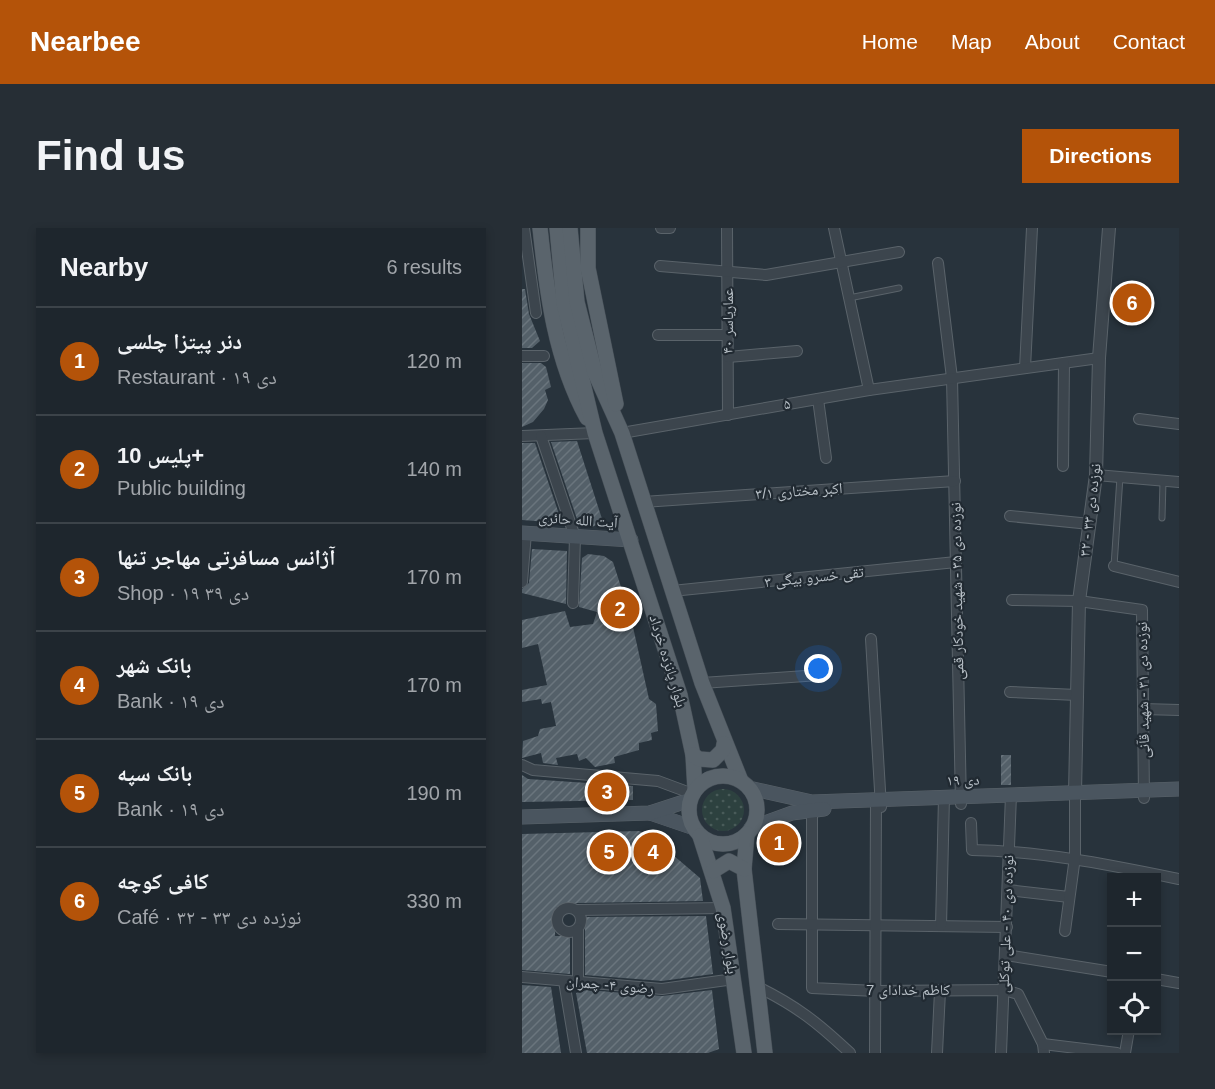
<!DOCTYPE html>
<html lang="en">
<head>
<meta charset="utf-8">
<style>
	body { margin:0; font-family:Arial,"Noto Naskh Arabic",sans-serif; background:#262e35; color:#f1f3f6 }
	.controls { position:absolute; right:18px; bottom:18px; display:grid; overflow:hidden; border-radius:0px; box-shadow:0 3px 9px #0003 }
	.controls button { width:54px; height:54px; display:grid; place-items:center; padding:0; border:0; border-bottom:2px solid #3c4349; background:#1e262d; color:#f1f3f6; font:30px sans-serif }
	.you { position:absolute; left:297px; top:441px; width:21px; height:21px; margin:-15px; border:4px solid #fff; border-radius:50%; background:#1a73e8; box-shadow:0 0 0 9px #1a73e833 }
	.badge { display:grid; place-items:center; width:39px; height:39px; border-radius:50%; background:#b45309; color:#fff; font-size:20px; font-weight:700 }
	.pin { position:absolute; translate:-50% -50%; border:3px solid #fff; box-shadow:0 2px 6px #0006 }
	.list { margin:0; padding:0; list-style:none }
	h2 { display:flex; justify-content:space-between; align-items:center; height:78px; margin:0; padding:0 24px; font-size:26px }
	h2 small { font-size:20px; font-weight:400; color:#a1a5aa }
	.list li { display:grid; grid-template-columns:39px 1fr auto; gap:18px; align-items:center; box-sizing:border-box; height:108px; padding:0 24px; border-top:2px solid #3c4349 }
	.list b { display:block; font-size:22px; white-space:nowrap }
	.list p { margin:0; font-size:20px; white-space:nowrap; color:#a1a5aa }
	.list em { font-size:20px; font-style:normal; color:#a1a5aa }
	.icon { flex:none; width:33px; height:33px; fill:none; stroke:currentColor; stroke-width:2; stroke-linecap:round; stroke-linejoin:round }
	.map { position:relative; flex:none; width:657px; height:825px; overflow:hidden; border-radius:0px }
	header { display:flex; align-items:center; gap:36px; box-sizing:border-box; height:84px; padding:0 30px; background:#b45309; color:#fff }
	header strong { font-size:28px }
	nav { display:flex; gap:33px; margin-inline-start:auto; font-size:21px }
	.intro { display:flex; align-items:center; justify-content:space-between; box-sizing:border-box; height:144px; padding:0 36px }
	h1 { margin:0; font-size:42px }
	.button { padding:15px 27px; border-radius:0px; background:#b45309; color:#fff; font-size:21px; font-weight:700 }
	main { display:flex; gap:36px; padding:0 36px }
	aside { flex:1; background:#1e262d; border-radius:0px; box-shadow:0 3px 9px #0003 }
	.map>svg:first-child { display:block }
</style>
</head>
<body>
<header>
<strong>Nearbee</strong>
<nav><a>Home</a><a>Map</a><a>About</a><a>Contact</a></nav>
</header>
<div class="intro"><h1>Find us</h1><a class="button">Directions</a></div>
<main>
<aside>
<h2>Nearby<small>6 results</small></h2>
<ul class="list">
<li><span class="badge">1</span><div><b>دنر پیتزا چلسی</b><p>Restaurant · ۱۹ دی</p></div><em>120 m</em></li>
<li><span class="badge">2</span><div><b>پلیس 10+</b><p>Public building</p></div><em>140 m</em></li>
<li><span class="badge">3</span><div><b>آژانس مسافرتی مهاجر تنها</b><p>Shop · ۱۹ دی ۳۹</p></div><em>170 m</em></li>
<li><span class="badge">4</span><div><b>بانک شهر</b><p>Bank · ۱۹ دی</p></div><em>170 m</em></li>
<li><span class="badge">5</span><div><b>بانک سپه</b><p>Bank · ۱۹ دی</p></div><em>190 m</em></li>
<li><span class="badge">6</span><div><b>کافی کوچه</b><p>Café · ۳۲ - نوزده دی ۳۳</p></div><em>330 m</em></li>
</ul>
</aside>
<div class="map">
<svg width="657" height="825" viewBox="0 0 657 825">
	<defs>
		<pattern id="grass-dots" width="8" height="8" patternUnits="userSpaceOnUse" patternTransform="scale(1.5)"><rect width="8" height="8" fill="#2d413f"/><path d="M2 2h.1M6 6h.1" fill="none" stroke="#495b59" stroke-width="1.8" stroke-linecap="round"/></pattern>
		<pattern id="building-hatch" width="6" height="6" patternUnits="userSpaceOnUse" patternTransform="scale(1.5)"><rect width="6" height="6" fill="#546069"/><path d="M-1 1l2-2M0 6l6-6M5 7l2-2" fill="none" stroke="#6a757d"/></pattern>
	</defs>
	<rect width="100%" height="100%" fill="#28333c"/>
	<circle fill="url(#grass-dots)" cx="201" cy="582" r="21"/>
	<g fill="url(#building-hatch)">
		<path d="M0 61H3L7 86 18 113 10 120H0Z"/>
		<path d="M0 135H19L24 139 29 159 23 162 26 172 22 181 11 194 0 199Z"/>
		<path d="M55 213 81 294 70 299 57 297 29 214Z"/>
		<path d="M0 215H13L40 295 0 292Z"/>
		<path d="M10 321 45 323 44 376 0 365V361L7 355Z"/>
		<path d="M66 326 82 328 91 334 109 390 127 471 134 476 136 503 129 505 130 512 117 515V522L92 529 93 535 73 539 64 530 57 533 55 526 34 530 36 537 21 535 19 525 0 530 1 513 16 508 18 501 34 498 29 474 20 476 19 471 0 474V462L25 457 16 416 0 420V392L43 383 48 399 71 396 75 384 57 379 60 330Z"/>
		<rect x="479" y="527" width="10" height="30"/>
		<path d="M0 547 6 551 111 558V572L0 574Z"/>
		<path d="M117 603 129 608V614L144 621 178 650 181 673 55 675 49 678 34 679 33 708H48V746L0 742V606Z"/>
		<path d="M184 688 191 746 140 753 63 747V689Z"/>
		<path d="M0 757 29 759 39 825H0Z"/>
		<path d="M65 762 140 768 190 762 197 821 186 825H65L54 765Z"/>
	</g>
	<g fill="none" stroke-linecap="round" stroke-linejoin="round">
		<g stroke="#5a636a" stroke-width="7">
			<g id="service">
				<path d="M327 70 377 60"/>
				<path d="M640 290 641 253"/>
				<path d="M592 338 598 249"/>
			</g>
		</g>
		<g stroke="#5a636a" stroke-width="12">
			<g id="minor">
				<path d="M2 0 14 85"/>
				<path d="M139 0H148"/>
				<path d="M205 0 206 187"/>
				<path d="M312 0 347 162"/>
				<path d="M416 35 430 150 439 576"/>
				<path d="M138 38 244 47 377 24"/>
				<path d="M136 107H206"/>
				<path d="M0 128H22"/>
				<path d="M206 129 275 123"/>
				<path d="M503 140 510 0"/>
				<path d="M296 171 304 230"/>
				<path d="M617 191 657 196"/>
				<path d="M100 205 347 162 577 130"/>
				<path d="M0 208 73 205"/>
				<path d="M19 208 53 309 51 375"/>
				<path d="M541 238 542 135"/>
				<path d="M574 247 657 254"/>
				<path d="M121 274 433 253"/>
				<path d="M488 288 568 296"/>
				<path d="M592 338 657 354"/>
				<path d="M0 354 4 305"/>
				<path d="M150 363 434 334"/>
				<path d="M490 372 557 373 620 382 622 570"/>
				<path d="M349 411 359 579"/>
				<path d="M180 455 298 447"/>
				<path d="M488 464 555 467"/>
				<path d="M621 481 657 482"/>
				<path d="M0 537 11 542 136 553 171 566"/>
				<path d="M290 582V760L354 763 482 762 496 766 521 816 522 825"/>
				<path d="M449 595 450 622C521 623 588 637 657 651"/>
				<path d="M486 662 547 669"/>
				<circle cx="47" cy="692" r="12"/>
				<path d="M55 682 201 680"/>
				<path d="M256 696 485 699"/>
				<path d="M419 698 422 569"/>
				<path d="M56 701V753"/>
				<path d="M543 703 553 629V565"/>
				<path d="M484 727 590 744"/>
				<path d="M0 749 140 761 212 751"/>
				<path d="M634 751 657 755"/>
				<path d="M42 753 54 825"/>
				<path d="M234 758C275 778 296 795 328 825"/>
				<path d="M521 816 595 825"/>
				<path d="M353 825 354 572"/>
				<path d="M415 825 418 763"/>
				<path d="M479 825 489 567"/>
				<path d="M603 825 607 802"/>
			</g>
		</g>
		<g stroke="#5a636a" stroke-width="14">
			<path id="tertiary" d="M553 565 557 373 574 247 577 130 587 0"/>
		</g>
		<g stroke="#5a636a" stroke-width="15">
			<g id="secondary">
				<path d="M0 305 109 312"/>
				<path d="M227 560 290 574 657 561"/>
				<path d="M128 585 172 600"/>
				<path d="M0 589 128 585 168 572"/>
				<path d="M229 600 270 585 302 581"/>
			</g>
		</g>
		<g stroke="#454e56" stroke-width="16">
			<g id="primary">
				<path d="M18 0C25 66 33 131 65 190"/>
				<path d="M35 0 42 76 73 205 158 467 171 527 173 562"/>
				<path d="M48 0 55 74 73 145 100 205 180 455 219 553"/>
				<path d="M66 0V40L94 176"/>
				<path d="M171 527 177 531 191 532 201 522 202 516"/>
				<circle cx="201" cy="582" r="34"/>
				<path d="M225 606 222 641 243 825"/>
				<path d="M178 608 201 680 222 825"/>
				<path d="M191 643 207 633 222 641"/>
			</g>
		</g>
		<use href="#service" stroke="#3c454d" stroke-width="5"/>
		<use href="#minor" stroke="#3c454d" stroke-width="10"/>
		<use href="#tertiary" stroke="#3c454d" stroke-width="12"/>
		<use href="#secondary" stroke="#4a555f" stroke-width="14"/>
		<use href="#primary" stroke="#5a646c" stroke-width="15"/>
	</g>
	<g text-anchor="middle" stroke-width="4.5" stroke-linejoin="round" paint-order="stroke">
		<g font-size="15" fill="#b8c0c7" stroke="#212a32">
			<text transform="translate(206 93) rotate(-90)" y="5">عماریاسر ۴۰</text>
			<text transform="translate(265 176) rotate(-10)" y="5">۵</text>
			<text transform="translate(277 263) rotate(-4)" y="5">۳/۱ اکبر مختاری</text>
			<text transform="translate(568 282) rotate(-83)" y="5">۳۲ - نوزده دی ۳۳</text>
			<text transform="translate(56 292) rotate(4)" y="5">آیت الله حائری</text>
			<text transform="translate(292 349) rotate(-6)" y="5">۳ تقی خسرو بیگی</text>
			<text transform="translate(435 363) rotate(-91)" y="5">نوزده دی ۳۵ - شهید خودکار قمی</text>
			<text transform="translate(146 433) rotate(73)" y="5">بلوار پانزده خرداد</text>
			<text transform="translate(621 462) rotate(-91)" y="5">نوزده دی ۳۱ - شهید قآنی</text>
			<text transform="translate(441 552) rotate(-2)" y="5">۱۹ دی</text>
			<text transform="translate(484 696) rotate(-88)" y="5">نوزده دی ۴۰ - علی توکلی</text>
			<text transform="translate(206 715) rotate(81)" y="5">بلوار رضوی</text>
			<text transform="translate(88 757) rotate(5)" y="5">رضوی ۴- چمران</text>
			<text x="386" y="767">7 کاظم خدادای</text>
		</g>
	</g>
</svg>
<div class="controls">
<button>+</button>
<button>−</button>
<button><svg class="icon" aria-label="locate" viewBox="0 0 24 24"><circle cx="12" cy="12" r="6"/><path d="M12 2v4M12 18v4M2 12h4M18 12h4"/></svg></button>
</div>
<div class="you"></div>
<div class="pin badge" style="left:257px;top:615px">1</div>
<div class="pin badge" style="left:98px;top:381px">2</div>
<div class="pin badge" style="left:85px;top:564px">3</div>
<div class="pin badge" style="left:131px;top:624px">4</div>
<div class="pin badge" style="left:87px;top:624px">5</div>
<div class="pin badge" style="left:610px;top:75px">6</div>
</div>
</main>
</body>
</html>
